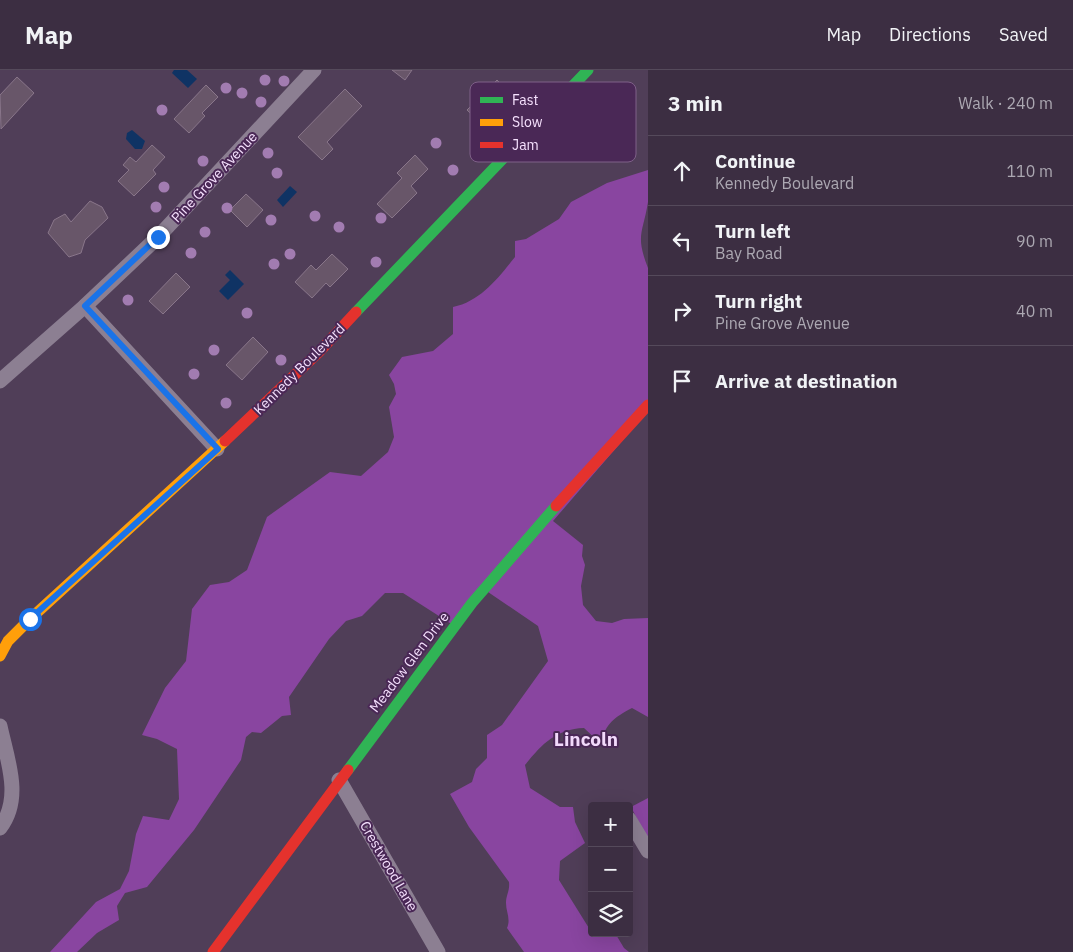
<!DOCTYPE html>
<html lang="en">
<head>
<meta charset="utf-8">
<style>
	body { margin:0; font-family:"IBM Plex Sans",sans-serif; background:#433649; color:#f1f3f6 }
	.controls { position:absolute; right:15px; bottom:15px; display:grid; overflow:hidden; border-radius:5px; box-shadow:0 5px 20px #0002 }
	.controls button { width:45px; height:45px; display:grid; place-items:center; padding:0; border:0; border-bottom:1px solid #554a5b; background:#3c2e42; color:#f1f3f6; font:25px sans-serif }
	.stop { position:absolute; width:15px; height:15px; margin:-11px; border:4px solid #1a73e8; border-radius:50%; background:#fff }
	.stop.end { background:#1a73e8; border-color:#fff; box-shadow:0 1px 5px #0008 }
	.list { margin:0; padding:0; list-style:none }
	h2 { display:flex; justify-content:space-between; align-items:center; height:65px; margin:0; padding:0 20px; font-size:21px }
	h2 small { font-size:16px; font-weight:400; color:#aca8b2 }
	.list li { display:grid; grid-template-columns:32px 1fr auto; gap:15px; align-items:center; box-sizing:border-box; height:70px; padding:0 20px; border-top:1px solid #554a5b }
	.list b { display:block; font-size:19px; white-space:nowrap }
	.list p { margin:0; font-size:16px; white-space:nowrap; color:#aca8b2 }
	.list em { font-size:16px; font-style:normal; color:#aca8b2 }
	.icon { flex:none; width:28px; height:28px; fill:none; stroke:currentColor; stroke-width:2; stroke-linecap:round; stroke-linejoin:round }
	.map { position:relative; flex:none; width:648px; height:882px; overflow:hidden }
	header { display:flex; align-items:center; gap:30px; box-sizing:border-box; height:70px; padding:0 25px; background:#3c2e42; border-bottom:1px solid #554a5b }
	header strong { font-size:24px }
	nav { display:flex; gap:28px; margin-inline-start:auto; font-size:18px }
	main { display:flex }
	aside { flex:1; background:#3c2e42 }
	.map>svg:first-child { display:block }
</style>
</head>
<body>
<header>
<strong>Map</strong>
<nav><a>Map</a><a>Directions</a><a>Saved</a></nav>
</header>
<main>
<div class="map">
<svg width="648" height="882" viewBox="0 0 648 882">
	<rect width="100%" height="100%" fill="#503e58"/>
	<g fill="#8945a0">
		<path d="M648 100C648 110 648 122 648 132 643 163 635 165 648 198V341L553 451 583 475 582 486 585 495 581 516 583 535 596 551 612 553 624 549 648 548V647L632 638C613 648 607 653 600 673L584 658C556 659 542 674 525 695L530 718 560 737H573L575 752 585 773 560 791 559 810 592 863 601 866 615 863 624 878 629 882H524L507 858C511 849 506 842 506 833 506 825 510 821 509 812L469 757 450 724 472 712 476 699 487 688V665L502 655 548 591 538 556 488 522 453 555 403 523H385L362 546 346 551 329 569 289 627 291 645 282 646 261 663 252 662 246 667 241 690 194 760 147 817 125 823 117 836 119 850 97 863 77 882H50L96 832 120 819 129 801 136 764 143 746 169 750 179 729 177 679 157 669 142 665 165 618 186 591 192 539 210 515 229 512 247 500 267 447 330 402 361 406 388 382 394 367 389 337 396 324 394 314 389 305 402 287 433 281 453 264V237C481 231 498 208 515 187V171L526 169 559 149 571 132 607 113Z"/>
		<path d="M648 728V770L631 737Z"/>
	</g>
	<g fill="#0f3364">
		<path d="M174 0H187L197 9 188 18 172 3Z"/>
		<path d="M132 60 145 71 142 79H135L126 69 127 63Z"/>
		<path d="M290 116 297 122 283 137 277 130Z"/>
		<path d="M230 200 244 214 228 230 219 221 230 210 225 205Z"/>
	</g>
	<g fill="#685669" stroke="#89768a">
		<path d="M392 0H412L405 10Z"/>
		<path d="M17 7 34 23 1 59 0 25Z"/>
		<path d="M497 10 513 26 484 56 467 40Z"/>
		<path d="M206 15 218 27 202 43 205 46 189 63 174 49Z"/>
		<path d="M345 19 362 36 327 72 333 79 322 90 298 67Z"/>
		<path d="M152 75 165 87 153 100 156 104 134 126 118 111 129 100 123 95 130 87 136 92Z"/>
		<path d="M415 85 428 99 411 116 417 123 392 148 377 134 402 108 397 103Z"/>
		<path d="M246 124 263 140 247 157 230 140Z"/>
		<path d="M90 131 102 137 108 148 85 170 81 183 69 187 48 163 54 150 65 144 71 152Z"/>
		<path d="M332 184 348 199 330 217 326 213 312 228 295 212 311 195 316 200Z"/>
		<path d="M176 203 190 217 163 244 149 231Z"/>
		<path d="M253 267 268 282 242 310 226 295Z"/>
	</g>
	<g fill="none" stroke-linecap="round" stroke-linejoin="round">
		<g stroke="#8c7f92" stroke-width="15">
			<path d="M85 236 217 379"/>
			<path d="M0 311 85 236 158 167 314 0"/>
			<path d="M0 656C7 689 23 728 0 758"/>
			<path d="M339 710 438 882"/>
			<path d="M629 749 648 781"/>
		</g>
		<g stroke="#30b455" stroke-width="11">
			<path d="M356 242 588 0"/>
			<path d="M348 700 472 533 556 436"/>
		</g>
		<path stroke="#ff9f0a" stroke-width="11" d="M0 586 8 571 30 549 225 371"/>
		<g stroke="#e5322d" stroke-width="11">
			<path d="M225 371 319 282 356 242"/>
			<path d="M556 436 648 335"/>
			<path d="M213 882 348 700"/>
		</g>
	</g>
	<g fill="#a27cb1">
		<circle cx="265" cy="10" r="5.5"/>
		<circle cx="284" cy="11" r="5.5"/>
		<circle cx="226" cy="18" r="5.5"/>
		<circle cx="242" cy="23" r="5.5"/>
		<circle cx="261" cy="32" r="5.5"/>
		<circle cx="162" cy="40" r="5.5"/>
		<circle cx="436" cy="73" r="5.5"/>
		<circle cx="268" cy="83" r="5.5"/>
		<circle cx="203" cy="91" r="5.5"/>
		<circle cx="453" cy="100" r="5.5"/>
		<circle cx="277" cy="103" r="5.5"/>
		<circle cx="164" cy="117" r="5.5"/>
		<circle cx="156" cy="137" r="5.5"/>
		<circle cx="227" cy="138" r="5.5"/>
		<circle cx="315" cy="146" r="5.5"/>
		<circle cx="381" cy="148" r="5.5"/>
		<circle cx="271" cy="150" r="5.5"/>
		<circle cx="339" cy="157" r="5.5"/>
		<circle cx="205" cy="162" r="5.5"/>
		<circle cx="191" cy="183" r="5.5"/>
		<circle cx="290" cy="184" r="5.5"/>
		<circle cx="376" cy="192" r="5.5"/>
		<circle cx="274" cy="194" r="5.5"/>
		<circle cx="128" cy="230" r="5.5"/>
		<circle cx="247" cy="243" r="5.5"/>
		<circle cx="214" cy="280" r="5.5"/>
		<circle cx="281" cy="290" r="5.5"/>
		<circle cx="194" cy="304" r="5.5"/>
		<circle cx="226" cy="333" r="5.5"/>
	</g>
	<g fill="none" stroke-linecap="round" stroke-linejoin="round">
		<path stroke="#1a73e8" stroke-width="6" d="M30 549 218 379 85 236 158 167"/>
	</g>
	<g text-anchor="middle" stroke-width="4" stroke-linejoin="round" paint-order="stroke">
		<g font-size="14" fill="#f6e1fe" stroke="#4a2856">
			<text transform="translate(214 107) rotate(-47)" y="5">Pine Grove Avenue</text>
			<text transform="translate(299 299) rotate(-45)" y="5">Kennedy Boulevard</text>
			<text transform="translate(409 592) rotate(-53)" y="5">Meadow Glen Drive</text>
			<text transform="translate(389 796) rotate(60)" y="5">Crestwood Lane</text>
		</g>
		<g font-size="19" font-weight="bold" fill="#f2dafb" stroke="#4a2856">
			<text x="586" y="676">Lincoln</text>
		</g>
	</g>
	<rect x="470" y="12" width="166" height="80" rx="8" fill="#4a2856" stroke="#7e6088" stroke-width="1"/>
	<rect x="480" y="27" width="23" height="6" fill="#30b455"/>
	<rect x="480" y="49" width="23" height="7" fill="#ff9f0a"/>
	<rect x="480" y="72" width="23" height="6" fill="#e5322d"/>
	<g font-size="14" fill="#f6e1fe">
		<text x="512" y="35">Fast</text>
		<text x="512" y="57">Slow</text>
		<text x="512" y="80">Jam</text>
	</g>
</svg>
<div class="controls">
<button>+</button>
<button>−</button>
<button><svg class="icon" aria-label="layers" viewBox="0 0 24 24"><path d="M12 4l9 5-9 5-9-5zM3 14l9 5 9-5"/></svg></button>
</div>
<div class="stop" style="left:30px;top:549px"></div>
<div class="stop end" style="left:158px;top:167px"></div>
</div>
<aside>
<h2>3 min<small>Walk · 240 m</small></h2>
<ul class="list">
<li><svg class="icon" aria-label="ahead" viewBox="0 0 24 24"><path d="M12 20V5M6 11l6-6 6 6"/></svg><div><b>Continue</b><p>Kennedy Boulevard</p></div><em>110 m</em></li>
<li><svg class="icon" aria-label="left" viewBox="0 0 24 24"><path d="M17 20v-9H6M10 6l-5 5 5 5"/></svg><div><b>Turn left</b><p>Bay Road</p></div><em>90 m</em></li>
<li><svg class="icon" aria-label="right" viewBox="0 0 24 24"><path d="M7 20v-9h11M14 6l5 5-5 5"/></svg><div><b>Turn right</b><p>Pine Grove Avenue</p></div><em>40 m</em></li>
<li><svg class="icon" aria-label="arrive" viewBox="0 0 24 24"><path d="M6 21V4h12l-3 4 3 4H6"/></svg><div><b>Arrive at destination</b></div></li>
</ul>
</aside>
</main>
</body>
</html>
